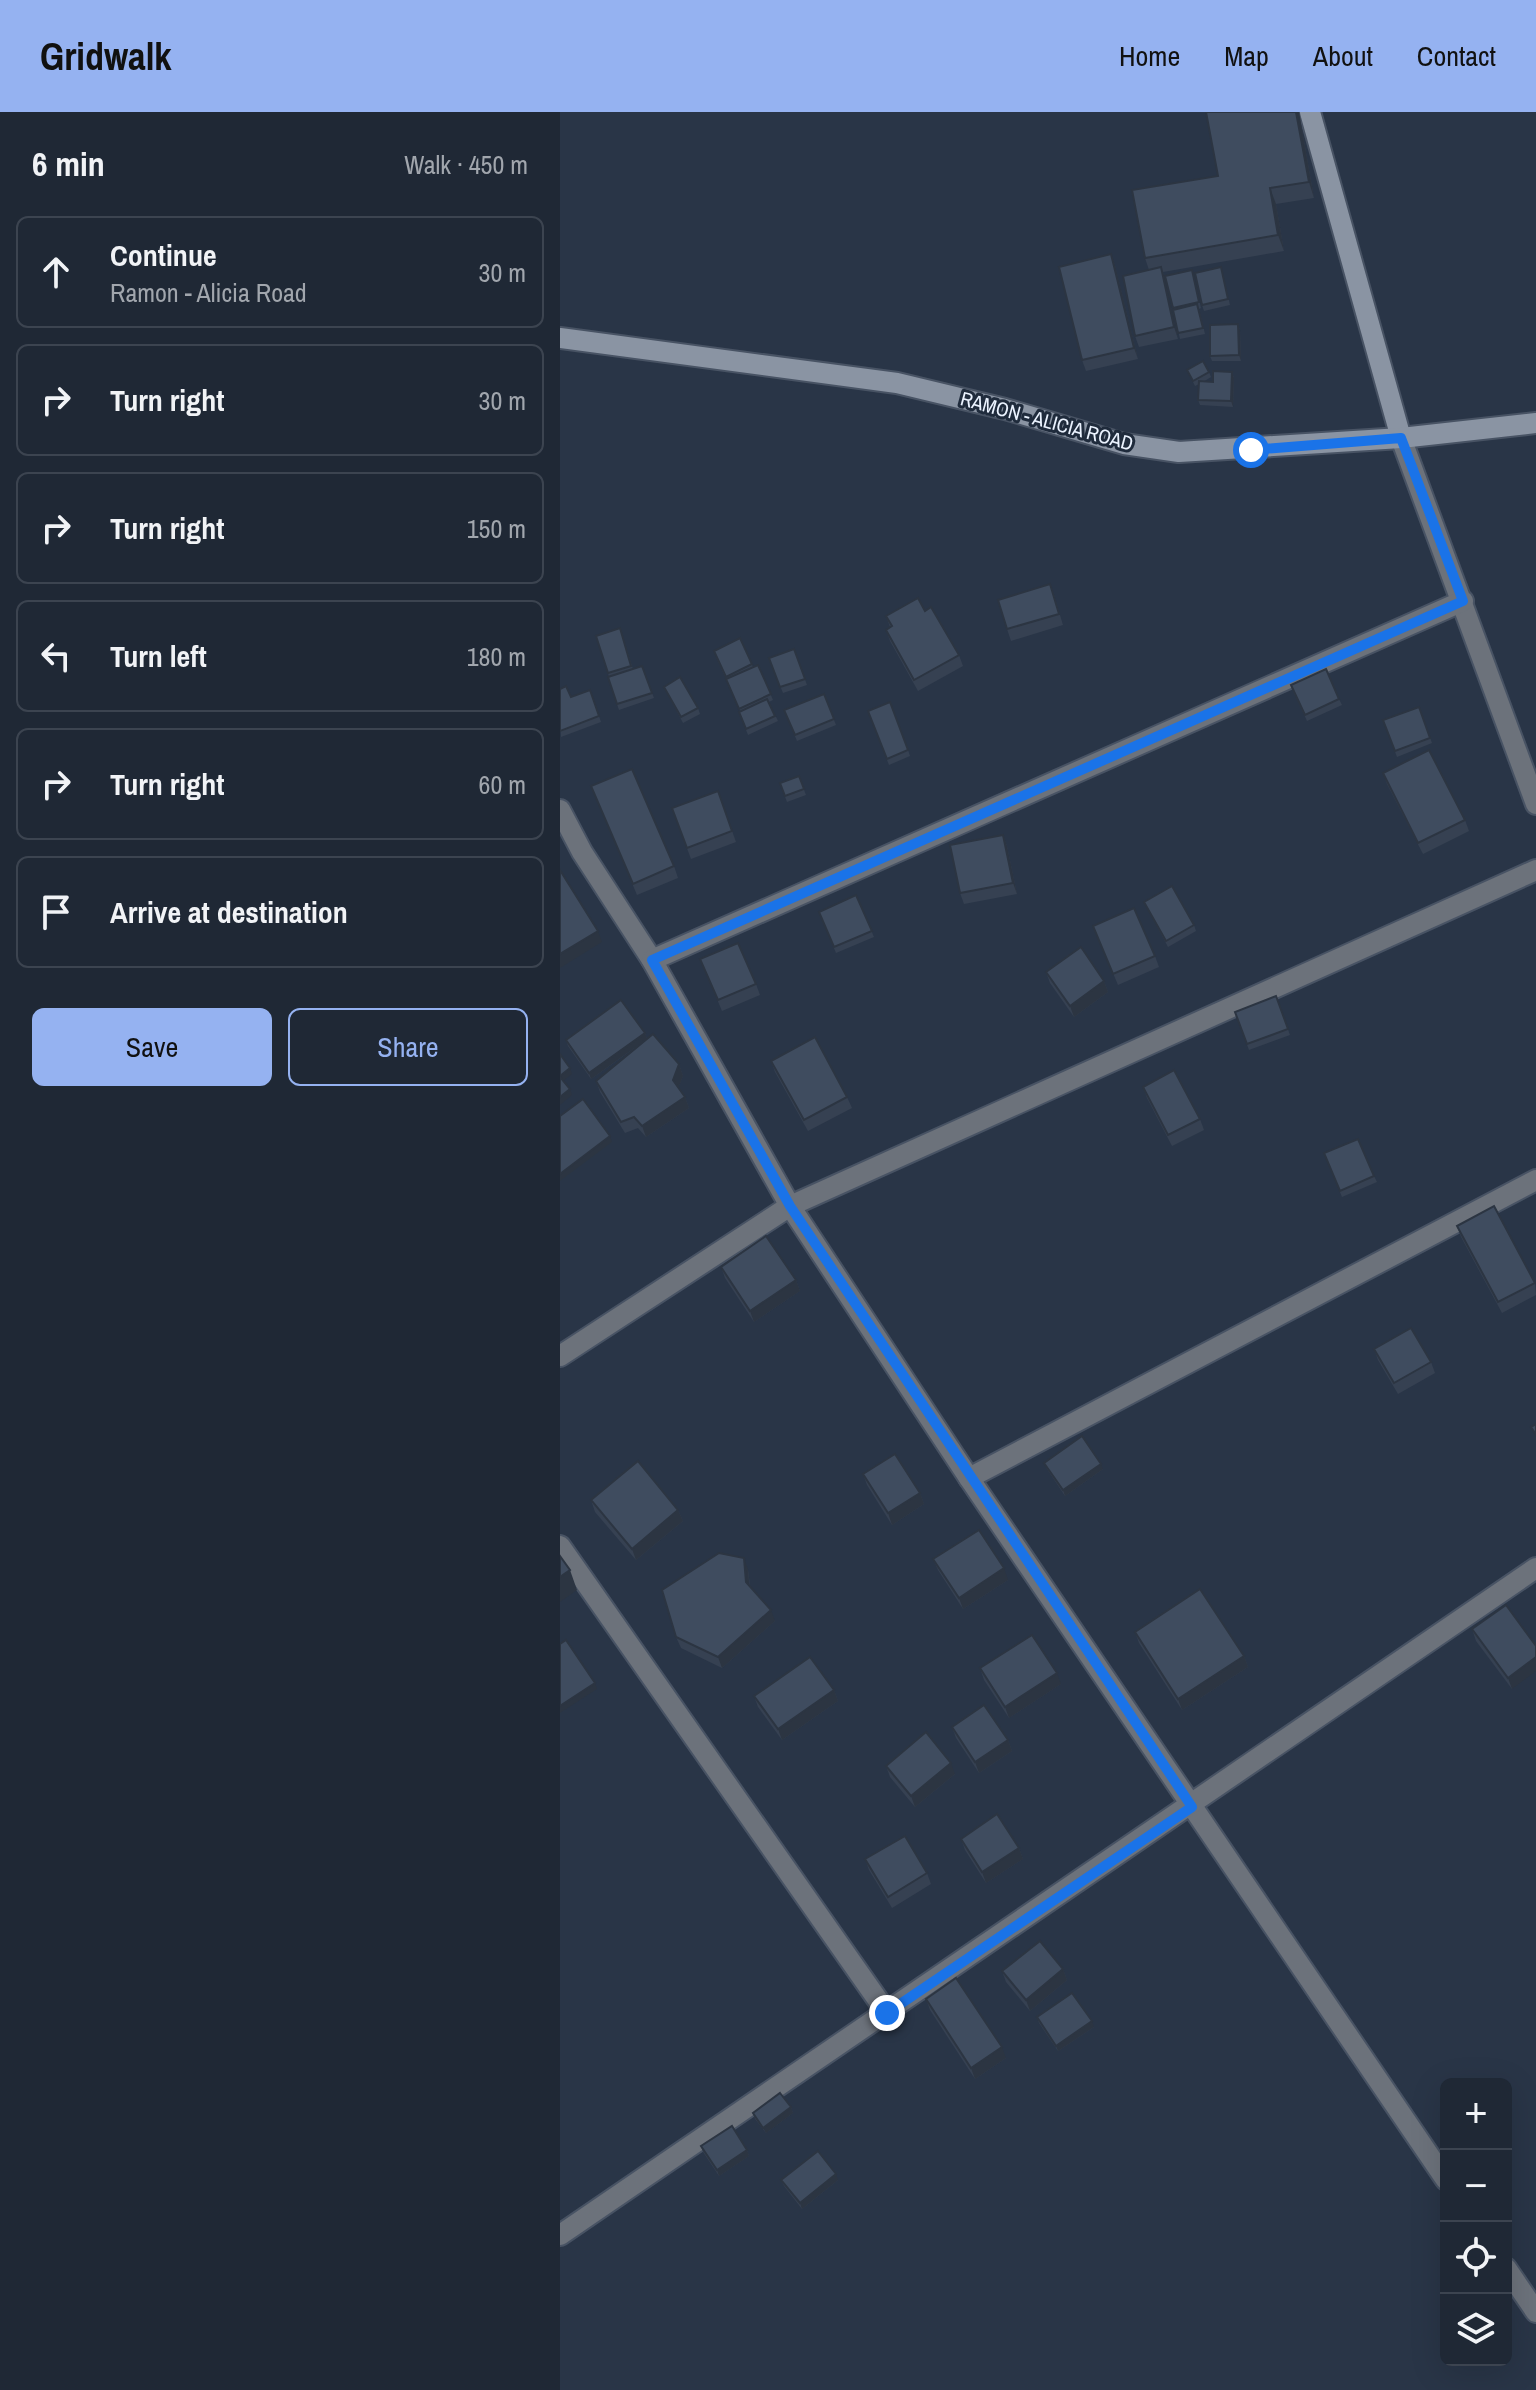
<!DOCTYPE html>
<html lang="en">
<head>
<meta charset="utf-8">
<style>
	body { margin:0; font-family:"Archivo Narrow",sans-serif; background:#2c3441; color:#f1f3f6 }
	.controls { position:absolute; right:24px; bottom:24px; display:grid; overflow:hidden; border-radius:12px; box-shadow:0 8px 32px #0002 }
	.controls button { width:72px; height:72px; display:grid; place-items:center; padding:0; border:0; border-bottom:2px solid #3c4450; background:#1f2835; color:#f1f3f6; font:40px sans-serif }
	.stop { position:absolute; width:24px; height:24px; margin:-18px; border:6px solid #1a73e8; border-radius:50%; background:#fff }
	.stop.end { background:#1a73e8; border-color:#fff; box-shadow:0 2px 8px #0008 }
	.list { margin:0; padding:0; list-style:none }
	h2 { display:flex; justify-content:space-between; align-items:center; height:104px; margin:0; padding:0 32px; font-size:34px }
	h2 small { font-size:26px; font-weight:400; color:#a1a6ad }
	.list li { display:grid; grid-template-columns:52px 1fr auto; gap:24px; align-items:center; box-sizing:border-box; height:112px; margin:0 16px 16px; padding:0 16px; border:2px solid #3c4450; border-radius:12px }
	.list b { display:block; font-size:30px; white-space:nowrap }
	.list p { margin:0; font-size:26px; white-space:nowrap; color:#a1a6ad }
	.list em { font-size:26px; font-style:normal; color:#a1a6ad }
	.actions { display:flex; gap:16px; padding:24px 32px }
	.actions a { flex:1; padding:18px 0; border:2px solid #95b2f1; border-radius:12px; text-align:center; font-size:28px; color:#95b2f1 }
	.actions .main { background:#95b2f1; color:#111 }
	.icon { flex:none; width:44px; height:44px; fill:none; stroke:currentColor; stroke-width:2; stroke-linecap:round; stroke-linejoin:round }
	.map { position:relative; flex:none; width:976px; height:2278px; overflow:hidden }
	header { display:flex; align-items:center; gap:48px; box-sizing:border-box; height:112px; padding:0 40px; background:#95b2f1; color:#111 }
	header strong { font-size:38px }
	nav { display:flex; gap:44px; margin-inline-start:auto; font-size:28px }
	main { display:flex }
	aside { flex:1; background:#1f2835 }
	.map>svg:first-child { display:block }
</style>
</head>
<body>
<header>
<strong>Gridwalk</strong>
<nav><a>Home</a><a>Map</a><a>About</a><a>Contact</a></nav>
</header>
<main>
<aside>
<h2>6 min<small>Walk · 450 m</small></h2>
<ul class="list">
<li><svg class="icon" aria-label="ahead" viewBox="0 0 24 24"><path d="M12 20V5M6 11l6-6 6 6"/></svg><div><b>Continue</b><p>Ramon - Alicia Road</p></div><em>30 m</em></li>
<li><svg class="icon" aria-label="right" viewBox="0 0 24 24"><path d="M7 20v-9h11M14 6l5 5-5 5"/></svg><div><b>Turn right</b></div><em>30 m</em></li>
<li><svg class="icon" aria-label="right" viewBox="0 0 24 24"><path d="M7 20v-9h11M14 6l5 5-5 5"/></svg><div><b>Turn right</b></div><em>150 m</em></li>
<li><svg class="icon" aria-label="left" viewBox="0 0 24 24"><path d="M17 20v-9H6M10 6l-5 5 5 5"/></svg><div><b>Turn left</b></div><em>180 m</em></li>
<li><svg class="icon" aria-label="right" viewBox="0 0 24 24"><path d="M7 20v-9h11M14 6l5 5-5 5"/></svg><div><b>Turn right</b></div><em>60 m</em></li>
<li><svg class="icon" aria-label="arrive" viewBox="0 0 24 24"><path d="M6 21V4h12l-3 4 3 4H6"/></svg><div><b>Arrive at destination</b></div></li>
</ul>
<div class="actions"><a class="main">Save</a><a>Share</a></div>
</aside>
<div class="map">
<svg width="976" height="2278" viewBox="0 0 976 2278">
	<rect width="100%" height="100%" fill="#293547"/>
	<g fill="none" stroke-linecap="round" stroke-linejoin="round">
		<g stroke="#485364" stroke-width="24">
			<g id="street">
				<path d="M841 326 976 692"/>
				<path d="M0 698 22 740 92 848 230 1094 409 1366 886 2068"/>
				<path d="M92 848 903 489"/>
				<path d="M0 1244 230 1094 976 758"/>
				<path d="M409 1366 976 1068"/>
				<path d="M0 1434 327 1901"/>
				<path d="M0 2123 976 1456"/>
				<path d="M946 2156 976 2200"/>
			</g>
		</g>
		<g stroke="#485364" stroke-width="24">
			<g id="secondary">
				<path d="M750 0 841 326"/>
				<path d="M0 226 337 271 445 297 564 332 619 340 841 326 976 311"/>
			</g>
		</g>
		<use href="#street" stroke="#6c727b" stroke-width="20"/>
		<use href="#secondary" stroke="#8a94a3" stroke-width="20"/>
	</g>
	<g fill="#364152">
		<path d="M646 0H739L754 86 716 92 724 139 603 160 618 227 579 235 575 224 589 158 585 146 658 64Z"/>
		<path d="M551 142 555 153 578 247 526 259 522 248Z"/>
		<path d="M661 155 670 193 644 199 642 193Z"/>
		<path d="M632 158 641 196 639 197 645 222 620 227 605 164Z"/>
		<path d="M678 212 680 218 681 249H652L650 244Z"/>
		<path d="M627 258 649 260 651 265 643 270H653L672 260 674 266 673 295 640 293 638 288 639 272 635 274Z"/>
		<path d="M494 483 503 513 451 529 447 517Z"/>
		<path d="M365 499 399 543 403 554 358 579 330 529 326 518 330 515 326 504Z"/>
		<path d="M60 516 73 557 82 554 94 586 59 598 48 565H49L48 561Z"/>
		<path d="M180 526 193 555 198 553 213 588 209 590 218 609 188 623 179 600 180 599 168 573 166 567 156 545Z"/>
		<path d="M234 537 247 573 223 581 209 546Z"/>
		<path d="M104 575 138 596 140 602 123 611Z"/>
		<path d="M0 577 11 585 30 578 41 610 1 625Z"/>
		<path d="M733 579 779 587 782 593 747 609Z"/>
		<path d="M264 582 276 613 237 629 224 598Z"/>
		<path d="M859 595 872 631 837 645 823 608Z"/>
		<path d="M308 599 348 638 350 644 329 653Z"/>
		<path d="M823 661 905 708 909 719 863 742 827 672Z"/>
		<path d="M239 664 246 683 227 690 220 671Z"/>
		<path d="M31 674 114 754 118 766 77 783Z"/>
		<path d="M158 679 176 730 131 747 112 696Z"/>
		<path d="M443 723 447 734 457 782 404 792 400 781Z"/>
		<path d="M296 783 314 825 276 841 259 800Z"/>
		<path d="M584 790 634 813 636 819 608 835Z"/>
		<path d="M533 814 595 844 599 855 558 873Z"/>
		<path d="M140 847 196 872 200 883 162 899Z"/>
		<path d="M486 860 544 869 548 880 514 905 490 871Z"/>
		<path d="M716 884 730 923 689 938 675 900Z"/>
		<path d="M85 921 87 927 119 952 123 964 118 976 125 985 129 996 86 1025 78 1016 65 1021 40 980 36 969 86 928 31 967 8 934 6 928Z"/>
		<path d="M211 949 287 985 292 996 248 1019 215 960Z"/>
		<path d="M583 975 640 1007 644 1018 612 1034 587 986Z"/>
		<path d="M764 1041 814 1064 817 1070 782 1085Z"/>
		<path d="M897 1114 975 1171 976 1183 942 1201 901 1125Z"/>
		<path d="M161 1155 236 1168 240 1179 194 1210 165 1166Z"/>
		<path d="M814 1237 871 1250 875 1261 838 1282 818 1248Z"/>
		<path d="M484 1351 543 1357 505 1384 487 1357Z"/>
		<path d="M303 1362 360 1381 364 1392 332 1413 307 1373Z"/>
		<path d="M31 1388 118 1398 123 1409 76 1448 35 1400Z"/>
		<path d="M373 1447 448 1468 403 1497 378 1458Z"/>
		<path d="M188 1457 190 1474 215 1509 162 1556 121 1536 116 1525Z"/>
		<path d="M912 1517 976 1534 952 1577 916 1529Z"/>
		<path d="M575 1520 684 1544 688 1555 622 1598 579 1531Z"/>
		<path d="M420 1556 501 1572 449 1606 424 1568Z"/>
		<path d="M274 1578 278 1589 222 1628 198 1595 194 1584Z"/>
		<path d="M392 1615 448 1628 452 1639 419 1661 396 1626Z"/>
		<path d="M326 1654 395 1662 355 1695 330 1665Z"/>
		<path d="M401 1727 459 1736 463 1747 426 1771 405 1738Z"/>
		<path d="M305 1747 367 1761 371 1772 332 1796 309 1758Z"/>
		<path d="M503 1857 507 1868 470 1899 446 1870 442 1859Z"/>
		<path d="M366 1887 446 1946 415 1967 370 1898Z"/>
		<path d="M477 1905 534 1915 498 1939 479 1911Z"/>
		<path d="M231 1995 233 2001 206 2021 195 2007 193 2001Z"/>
		<path d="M141 2034 187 2038 189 2044 159 2064 143 2040Z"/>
		<path d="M221 2068H278L242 2097 224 2074Z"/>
	</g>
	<g fill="#2c3542">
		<path d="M736 0H739L754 86 749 70Z"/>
		<path d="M710 76 716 92 724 139 718 123Z"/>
		<path d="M551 142 555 153 578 247 574 236Z"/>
		<path d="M601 155 605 167 618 227 614 215Z"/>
		<path d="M678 212 680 218 681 249 679 243Z"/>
		<path d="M672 260 674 266 673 295 671 289Z"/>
		<path d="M443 723 447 734 457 782 453 771Z"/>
		<path d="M38 819 42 830 0 856V842Z"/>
		<path d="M544 869 548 880 514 905 510 894Z"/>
		<path d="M85 921 87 927 31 967 29 961Z"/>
		<path d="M119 952 123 964 117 979 113 968Z"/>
		<path d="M10 956 12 962 2 970 0 964Z"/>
		<path d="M10 977 12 983 0 993V985Z"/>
		<path d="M125 985 129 996 86 1025 82 1014Z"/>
		<path d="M50 1024 52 1030 0 1069V1062Z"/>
		<path d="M236 1168 240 1179 194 1210 190 1199Z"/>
		<path d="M541 1352 543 1357 505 1384 503 1378Z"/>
		<path d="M360 1381 364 1392 332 1413 328 1401Z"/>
		<path d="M118 1398 123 1409 76 1448 72 1437Z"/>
		<path d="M184 1446 188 1457 190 1481 186 1470Z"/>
		<path d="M444 1456 448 1468 403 1497 399 1486Z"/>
		<path d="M10 1458 17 1478 0 1490V1465Z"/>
		<path d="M211 1498 215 1509 162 1556 158 1545Z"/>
		<path d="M684 1544 688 1555 622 1598 618 1587Z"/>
		<path d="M976 1545V1559L952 1577 948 1566Z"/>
		<path d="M497 1561 501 1572 449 1606 445 1595Z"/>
		<path d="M35 1571 37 1577 0 1601V1594Z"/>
		<path d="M274 1578 278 1589 222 1628 218 1617Z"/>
		<path d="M448 1628 452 1639 419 1661 415 1650Z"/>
		<path d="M391 1651 395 1662 355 1695 351 1684Z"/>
		<path d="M459 1736 463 1747 426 1771 422 1760Z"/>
		<path d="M503 1857 507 1868 470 1899 466 1888Z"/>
		<path d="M532 1909 534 1915 498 1939 496 1934Z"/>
		<path d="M442 1935 446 1946 415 1967 411 1956Z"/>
		<path d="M231 1995 233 2001 206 2021 203 2016Z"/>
		<path d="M187 2038 189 2044 159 2064 157 2058Z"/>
		<path d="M276 2062 278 2068 242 2097 240 2091Z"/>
	</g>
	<g fill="#3f4c5f" stroke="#2c3542" stroke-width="2">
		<path d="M646 0H736L749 70 710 76 718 123 585 146 572 78 658 64Z"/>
		<path d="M551 142 574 236 522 248 499 155Z"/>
		<path d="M601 155 614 215 575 224 563 164Z"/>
		<path d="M661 155 668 187 642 193 635 161Z"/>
		<path d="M632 158 639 190 613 196 605 164Z"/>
		<path d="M637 192 643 216 618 221 613 198Z"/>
		<path d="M678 212 679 243 650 244V213Z"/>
		<path d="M643 249 649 260 633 269 627 258Z"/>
		<path d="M653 259 672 260 671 289 638 288 639 269 653 270Z"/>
		<path d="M490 472 499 502 447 517 438 488Z"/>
		<path d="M358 486 365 499 371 495 399 543 354 568 326 518 332 514 326 504Z"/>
		<path d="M60 516 71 554 48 561 36 524Z"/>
		<path d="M180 526 192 552 166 565 154 539Z"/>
		<path d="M234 537 245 567 220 575 209 546Z"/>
		<path d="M198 553 211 582 179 597 166 567Z"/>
		<path d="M82 554 92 581 57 592 48 565Z"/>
		<path d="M766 557 779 587 745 603 731 573Z"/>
		<path d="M120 565 138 596 121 605 104 575Z"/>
		<path d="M6 574 11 585 30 578 39 604 0 619V577Z"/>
		<path d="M264 582 274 607 235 623 224 598Z"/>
		<path d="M207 587 215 604 186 617 179 600Z"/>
		<path d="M330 590 348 638 327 647 308 599Z"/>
		<path d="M859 595 870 626 835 639 823 608Z"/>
		<path d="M869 638 905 708 858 731 823 661Z"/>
		<path d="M72 657 114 754 73 772 31 674Z"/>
		<path d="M239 664 244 677 225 684 220 671Z"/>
		<path d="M158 679 172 719 127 736 112 696Z"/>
		<path d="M443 723 453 771 400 781 390 733Z"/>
		<path d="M0 758 38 819 0 842Z"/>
		<path d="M612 774 634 813 606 829 584 790Z"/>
		<path d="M296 783 312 819 274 835 259 800Z"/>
		<path d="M574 796 595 844 553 862 533 814Z"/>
		<path d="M178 831 196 872 158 888 140 847Z"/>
		<path d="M521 835 544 869 510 894 486 860Z"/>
		<path d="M716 884 728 917 687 932 675 900Z"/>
		<path d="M61 888 85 921 29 961 6 928Z"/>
		<path d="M93 922 119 952 113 968 125 985 82 1014 74 1005 61 1010 36 969Z"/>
		<path d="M255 925 287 985 244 1008 211 949Z"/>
		<path d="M0 942 10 956 0 964Z"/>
		<path d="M614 958 640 1007 608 1023 583 975Z"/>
		<path d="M0 965 10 977 0 985Z"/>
		<path d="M23 987 50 1024 0 1062V1004Z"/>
		<path d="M798 1027 814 1064 780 1079 764 1041Z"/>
		<path d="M934 1094 975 1171 938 1190 897 1114Z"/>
		<path d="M206 1124 236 1168 190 1199 161 1155Z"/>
		<path d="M851 1216 871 1250 834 1271 814 1237Z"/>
		<path d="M976 1312V1323L971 1315Z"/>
		<path d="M522 1324 541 1352 503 1378 484 1351Z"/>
		<path d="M335 1342 360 1381 328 1401 303 1362Z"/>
		<path d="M78 1349 118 1398 72 1437 31 1388Z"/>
		<path d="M419 1418 444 1456 399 1486 373 1447Z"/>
		<path d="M159 1441 184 1446 186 1470 211 1498 158 1545 116 1525 102 1478Z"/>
		<path d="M0 1444 10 1458 0 1465Z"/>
		<path d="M640 1477 684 1544 618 1587 575 1520Z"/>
		<path d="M946 1493 976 1534V1545L948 1566 912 1517Z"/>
		<path d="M472 1523 497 1561 445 1595 420 1556Z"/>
		<path d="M6 1528 35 1571 0 1594V1532Z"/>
		<path d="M250 1545 274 1578 218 1617 194 1584Z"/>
		<path d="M424 1593 448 1628 415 1650 392 1615Z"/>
		<path d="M366 1620 391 1651 351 1684 326 1654Z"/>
		<path d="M437 1702 459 1736 422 1760 401 1727Z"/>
		<path d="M345 1724 367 1761 328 1785 305 1747Z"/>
		<path d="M480 1829 503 1857 466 1888 442 1859Z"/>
		<path d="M396 1866 442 1935 411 1956 366 1887Z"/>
		<path d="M512 1881 532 1909 496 1934 477 1905Z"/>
		<path d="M220 1981 231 1995 203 2016 193 2001Z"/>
		<path d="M172 2014 187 2038 157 2058 141 2034Z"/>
		<path d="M258 2039 276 2062 240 2091 221 2068Z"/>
	</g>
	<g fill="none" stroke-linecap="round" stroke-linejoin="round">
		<path stroke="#1a73e8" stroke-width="10" d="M327 1901 632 1695 230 1094 92 848 903 489 841 326 691 338"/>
	</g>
	<g text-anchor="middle" stroke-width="6" stroke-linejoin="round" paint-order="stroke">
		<g font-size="20" fill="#ebf3ff" stroke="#1f2b3c">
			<text transform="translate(487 309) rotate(15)" y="7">RAMON - ALICIA ROAD</text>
		</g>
	</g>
</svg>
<div class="controls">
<button>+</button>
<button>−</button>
<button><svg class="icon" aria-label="locate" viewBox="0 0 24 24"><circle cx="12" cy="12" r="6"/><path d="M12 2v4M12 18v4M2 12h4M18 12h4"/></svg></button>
<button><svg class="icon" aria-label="layers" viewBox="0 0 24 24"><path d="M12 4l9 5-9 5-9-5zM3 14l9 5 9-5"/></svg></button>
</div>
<div class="stop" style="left:691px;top:338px"></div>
<div class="stop end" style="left:327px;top:1901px"></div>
</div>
</main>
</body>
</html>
